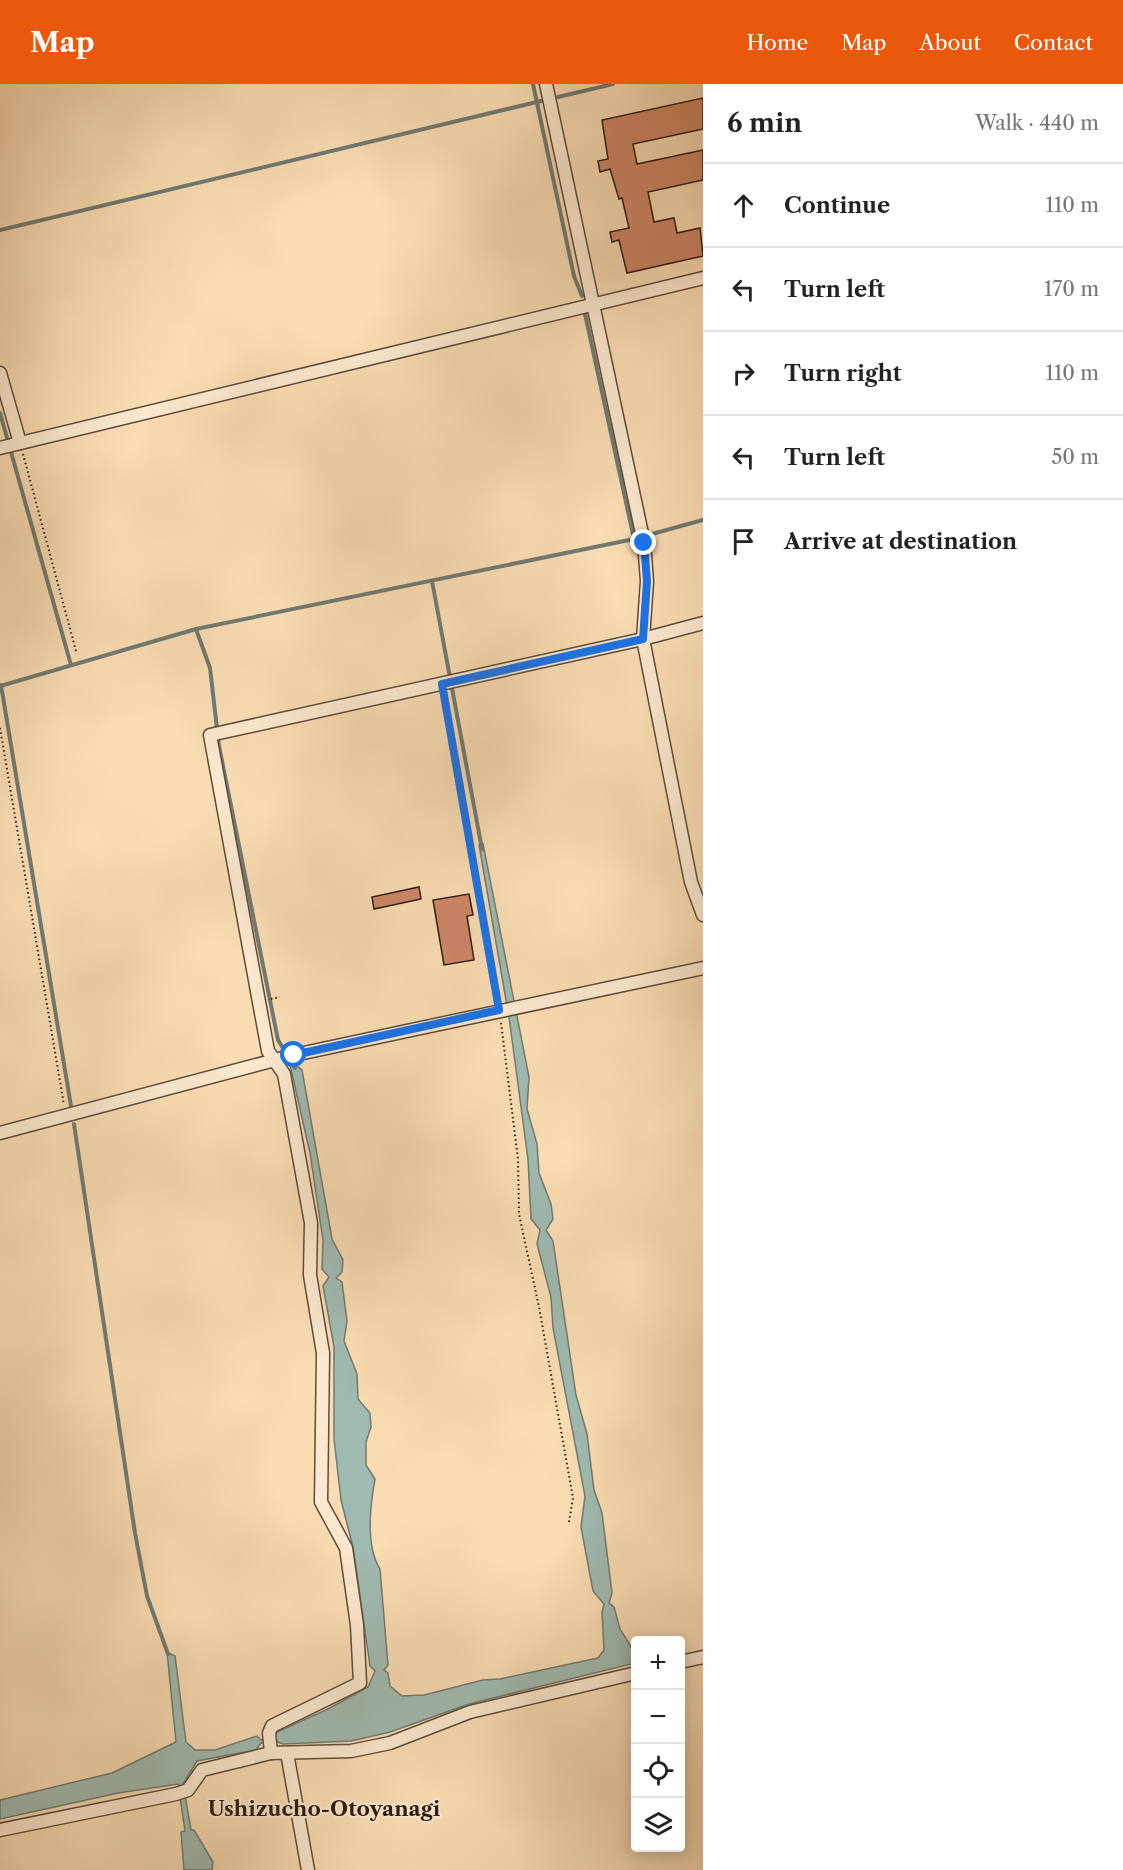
<!DOCTYPE html>
<html lang="en">
<head>
<meta charset="utf-8">
<style>
	body { margin:0; font-family:"Libre Caslon Text",serif; background:#f6f6f6; color:#222 }
	.controls { position:absolute; right:18px; bottom:18px; display:grid; overflow:hidden; border-radius:6px; box-shadow:0 3px 15px #0003 }
	.controls button { width:54px; height:54px; display:grid; place-items:center; padding:0; border:0; border-bottom:2px solid #e0e0e0; background:#fff; color:#222; font:30px sans-serif }
	.stop { position:absolute; width:18px; height:18px; margin:-14px; border:4px solid #1a73e8; border-radius:50%; background:#fff }
	.stop.end { background:#1a73e8; border-color:#fff; box-shadow:0 2px 6px #0008 }
	.list { margin:0; padding:0; list-style:none }
	h2 { display:flex; justify-content:space-between; align-items:center; height:78px; margin:0; padding:0 24px; font-size:26px }
	h2 small { font-size:20px; font-weight:400; color:#767676 }
	.list li { display:grid; grid-template-columns:39px 1fr auto; gap:18px; align-items:center; box-sizing:border-box; height:84px; padding:0 24px; border-top:2px solid #e0e0e0 }
	.list b { display:block; font-size:22px; white-space:nowrap }
	.list em { font-size:20px; font-style:normal; color:#767676 }
	.icon { flex:none; width:33px; height:33px; fill:none; stroke:currentColor; stroke-width:2; stroke-linecap:round; stroke-linejoin:round }
	.map { position:relative; flex:none; width:703px; height:1786px; overflow:hidden }
	header { display:flex; align-items:center; gap:36px; box-sizing:border-box; height:84px; padding:0 30px; background:#ea580c; color:#fff }
	header strong { font-size:28px }
	nav { display:flex; gap:33px; margin-inline-start:auto; font-size:21px }
	main { display:flex }
	aside { flex:1; background:#fff }
	.map>svg:first-child { display:block }
</style>
</head>
<body>
<header>
<strong>Map</strong>
<nav><a>Home</a><a>Map</a><a>About</a><a>Contact</a></nav>
</header>
<main>
<div class="map">
<svg width="703" height="1786" viewBox="0 0 703 1786">
	<rect width="100%" height="100%" fill="#fadcb3"/>
	<filter id="stains"><feTurbulence type="fractalNoise" baseFrequency=".00333" numOctaves="4"/><feColorMatrix values="0 0 0 0 .2 0 0 0 0 .09 0 0 0 0 .02 0 0 0 .5 -.17"/></filter>
	<radialGradient id="worn" r=".72"><stop offset=".6" stop-color="#630" stop-opacity="0"/><stop offset="1" stop-color="#630" stop-opacity=".3"/></radialGradient>
	<path fill="#9fbab1" stroke="#707a71" stroke-width="1.5" d="M483 760 529 993 527 1025 537 1060 539 1089 551 1120 553 1135 546 1146 553 1157 576 1311 587 1350 594 1406 602 1429 612 1509 609 1519 614 1523 620 1545 635 1569V1579L469 1620 390 1648 351 1657 283 1660 275 1657 261 1659 256 1666 197 1677 183 1700 191 1746H194L213 1778 212 1786H184L181 1748 185 1747 178 1700 118 1709 0 1735V1716L112 1689 176 1658 167 1568 175 1572 186 1658 195 1666H215L257 1652 261 1656 275 1652 277 1648 328 1625 368 1603 375 1587 370 1582 353 1463 341 1416 334 1355V1263L323 1202 329 1193 322 1185 323 1156 310 1069 290 981 293 979 302 986 332 1155 343 1176 342 1188 336 1194 342 1198 347 1237 344 1257 357 1290 358 1315 370 1329 371 1343 366 1358V1381L375 1395C370 1422 365 1461 380 1485L388 1581 384 1586 388 1589 390 1602 402 1612 424 1611 483 1596 500 1595 598 1574 604 1566 602 1528 604 1520 593 1507 581 1443 585 1412 553 1244 551 1213 537 1160 540 1146 531 1135 528 1075 509 933 479 761Z"/>
	<g fill="none" stroke-linecap="round" stroke-linejoin="round">
		<g stroke="#707a71" stroke-width="4">
			<path d="M533 0 574 192 582 212"/>
			<path d="M558 13 613 0"/>
			<path d="M0 146 541 17"/>
			<path d="M0 329 71 581"/>
			<path d="M652 450 703 436"/>
			<path d="M432 497 482 765"/>
			<path d="M196 545 210 584 219 662 278 956 295 984"/>
			<path d="M1 601 71 1022"/>
			<path d="M0 602 196 545 634 455 585 230"/>
			<path d="M74 1040 135 1449 147 1512 168 1570"/>
		</g>
	</g>
	<g fill="#ce8666" stroke="#2a1b10" stroke-width="1.5">
		<path d="M703 14V45L633 60 637 80 703 66V96L648 108 654 138 674 134 677 149 700 144 703 172 627 189 619 156 612 158 610 148 629 144 622 114 619 115 610 85 600 88 598 77 608 75 602 36Z"/>
		<path d="M419 803 421 815 374 825 372 813Z"/>
		<path d="M469 810 473 831 467 832 474 876 444 881 433 816Z"/>
	</g>
	<g fill="none" stroke-linecap="round" stroke-linejoin="round">
		<g stroke="#5e4b39" stroke-width="15">
			<g id="minor">
				<path d="M546 0 644 459 647 497 643 555 691 798 703 831"/>
				<path d="M0 289 20 359"/>
				<path d="M0 364 703 194"/>
				<path d="M0 1049 294 971 703 884"/>
				<path d="M680 1578 703 1573"/>
				<path d="M636 1589 470 1628 390 1659 351 1667 271 1669 269 1649 272 1642 360 1599 357 1541 346 1464 321 1418 323 1269 310 1191 311 1139 284 990 268 967 210 651 643 555 703 539"/>
				<path d="M287 1669 308 1786"/>
				<path d="M0 1746 176 1710 188 1706 202 1686 271 1669"/>
			</g>
		</g>
		<g stroke="#2a1b10" stroke-width="2" stroke-dasharray="1.5 3" stroke-linecap="butt">
			<path d="M23 370 76 567"/>
			<path d="M444 611 497 916"/>
			<path d="M0 644 64 1021"/>
			<path d="M271 915 280 913"/>
			<path d="M501 939 518 1075 519 1130 539 1223 573 1414 569 1438"/>
		</g>
		<use href="#minor" stroke="#fce8ce" stroke-width="12"/>
	</g>
	<g fill="none" stroke-linecap="round" stroke-linejoin="round">
		<path stroke="#1a73e8" stroke-width="8" d="M294 971 499 926 442 600 643 555 647 497 644 459"/>
	</g>
	<g text-anchor="middle" stroke-width="4.5" stroke-linejoin="round" paint-order="stroke">
		<g font-size="21" font-weight="bold" fill="#2a1b10" stroke="#fce8ce">
			<text x="324" y="1732">Ushizucho-Otoyanagi</text>
		</g>
	</g>
	<rect width="100%" height="100%" filter="url(#stains)"/>
	<rect width="100%" height="100%" fill="url(#worn)"/>
</svg>
<div class="controls">
<button>+</button>
<button>−</button>
<button><svg class="icon" aria-label="locate" viewBox="0 0 24 24"><circle cx="12" cy="12" r="6"/><path d="M12 2v4M12 18v4M2 12h4M18 12h4"/></svg></button>
<button><svg class="icon" aria-label="layers" viewBox="0 0 24 24"><path d="M12 4l9 5-9 5-9-5zM3 14l9 5 9-5"/></svg></button>
</div>
<div class="stop" style="left:294px;top:971px"></div>
<div class="stop end" style="left:644px;top:459px"></div>
</div>
<aside>
<h2>6 min<small>Walk · 440 m</small></h2>
<ul class="list">
<li><svg class="icon" aria-label="ahead" viewBox="0 0 24 24"><path d="M12 20V5M6 11l6-6 6 6"/></svg><div><b>Continue</b></div><em>110 m</em></li>
<li><svg class="icon" aria-label="left" viewBox="0 0 24 24"><path d="M17 20v-9H6M10 6l-5 5 5 5"/></svg><div><b>Turn left</b></div><em>170 m</em></li>
<li><svg class="icon" aria-label="right" viewBox="0 0 24 24"><path d="M7 20v-9h11M14 6l5 5-5 5"/></svg><div><b>Turn right</b></div><em>110 m</em></li>
<li><svg class="icon" aria-label="left" viewBox="0 0 24 24"><path d="M17 20v-9H6M10 6l-5 5 5 5"/></svg><div><b>Turn left</b></div><em>50 m</em></li>
<li><svg class="icon" aria-label="arrive" viewBox="0 0 24 24"><path d="M6 21V4h12l-3 4 3 4H6"/></svg><div><b>Arrive at destination</b></div></li>
</ul>
</aside>
</main>
</body>
</html>
